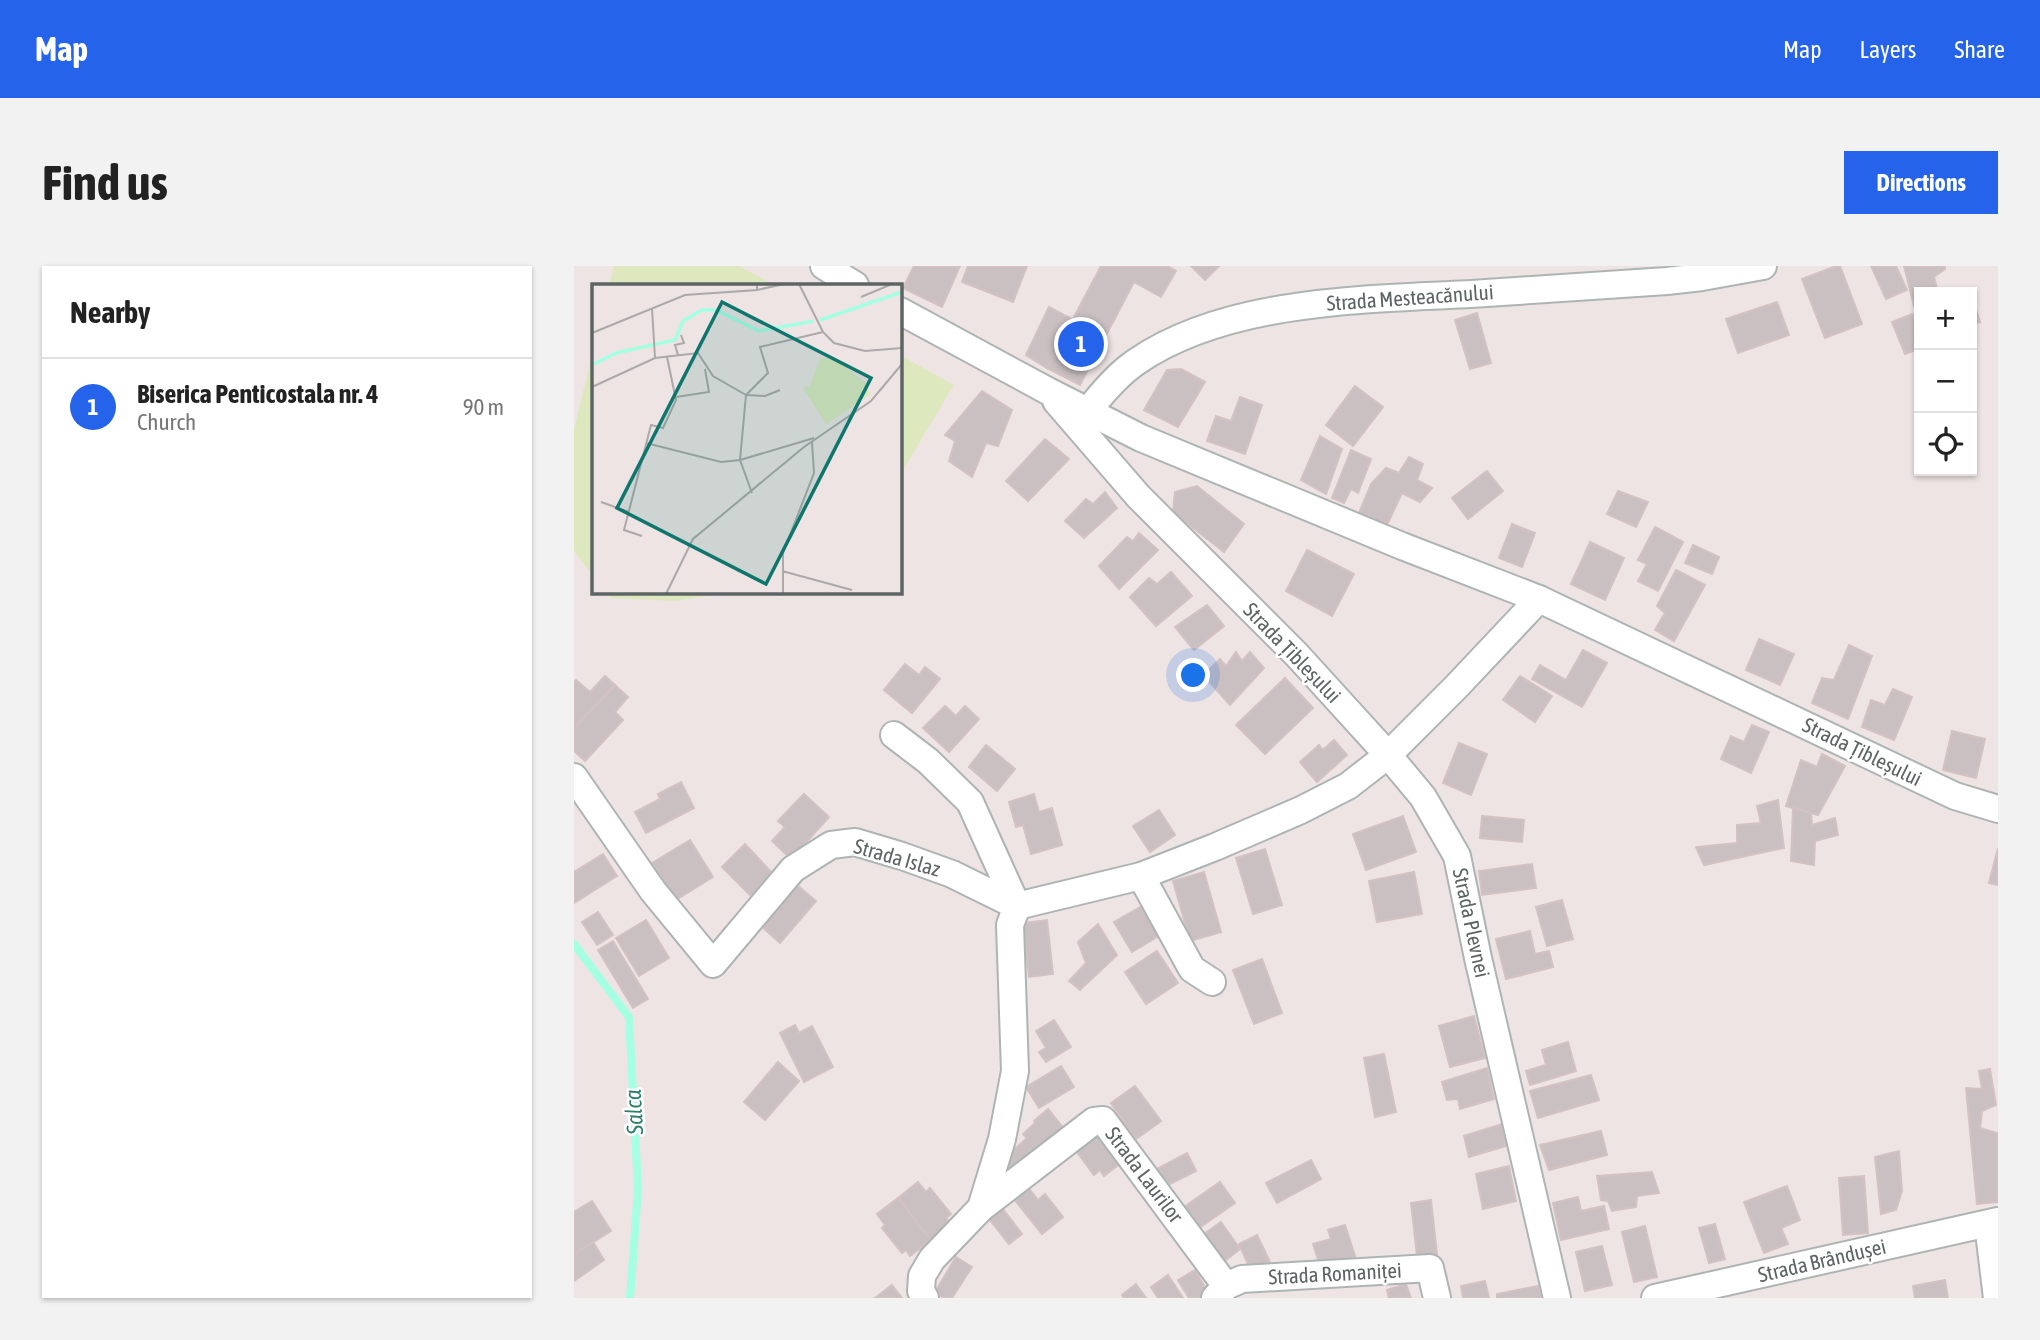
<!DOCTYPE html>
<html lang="en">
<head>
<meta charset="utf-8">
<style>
	body { margin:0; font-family:"Asap Condensed",sans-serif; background:#f2f2f2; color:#222 }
	.controls { position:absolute; right:21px; top:21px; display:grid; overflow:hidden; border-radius:0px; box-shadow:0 2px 5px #0004 }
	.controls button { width:63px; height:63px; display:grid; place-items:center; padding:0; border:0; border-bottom:2px solid #e0e0e0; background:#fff; color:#222; font:35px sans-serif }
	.you { position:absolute; left:620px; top:410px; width:24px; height:24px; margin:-18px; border:5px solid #fff; border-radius:50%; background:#1a73e8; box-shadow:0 0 0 10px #1a73e833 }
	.badge { display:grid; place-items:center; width:46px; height:46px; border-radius:50%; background:#2563eb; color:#fff; font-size:23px; font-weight:700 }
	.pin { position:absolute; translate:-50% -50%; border:4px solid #fff; box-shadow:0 2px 7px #0006 }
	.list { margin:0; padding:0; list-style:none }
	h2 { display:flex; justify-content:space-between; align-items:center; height:91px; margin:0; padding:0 28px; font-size:30px }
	h2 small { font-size:23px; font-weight:400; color:#767676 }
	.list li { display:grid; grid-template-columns:46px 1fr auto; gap:21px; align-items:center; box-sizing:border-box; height:98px; padding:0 28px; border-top:2px solid #e0e0e0 }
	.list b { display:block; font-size:26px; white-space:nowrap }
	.list p { margin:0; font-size:23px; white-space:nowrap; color:#767676 }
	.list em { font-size:23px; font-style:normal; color:#767676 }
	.icon { flex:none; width:38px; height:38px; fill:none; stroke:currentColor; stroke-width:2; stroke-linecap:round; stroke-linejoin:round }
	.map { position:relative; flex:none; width:1424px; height:1032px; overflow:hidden; border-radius:0px }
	header { display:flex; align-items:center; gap:42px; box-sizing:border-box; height:98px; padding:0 35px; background:#2563eb; color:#fff }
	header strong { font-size:33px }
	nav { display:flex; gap:38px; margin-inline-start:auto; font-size:24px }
	.intro { display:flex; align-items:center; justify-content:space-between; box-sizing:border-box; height:168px; padding:0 42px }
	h1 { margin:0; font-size:49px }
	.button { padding:18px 32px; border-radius:0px; background:#2563eb; color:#fff; font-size:24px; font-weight:700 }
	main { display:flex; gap:42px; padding:0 42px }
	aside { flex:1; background:#fff; border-radius:0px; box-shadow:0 2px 5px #0004 }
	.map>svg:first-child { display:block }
</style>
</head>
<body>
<header>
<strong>Map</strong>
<nav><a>Map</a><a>Layers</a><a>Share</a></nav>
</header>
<div class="intro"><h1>Find us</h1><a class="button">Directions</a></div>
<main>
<aside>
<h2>Nearby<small></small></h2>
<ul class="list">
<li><span class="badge">1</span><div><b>Biserica Penticostala nr. 4</b><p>Church</p></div><em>90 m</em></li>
</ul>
</aside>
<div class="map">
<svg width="1424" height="1032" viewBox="0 0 1424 1032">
	<rect width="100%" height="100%" fill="#efe4e4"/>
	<g fill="#dee8bf">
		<path d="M40 0H165L200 19H35Z"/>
		<path d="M19 85V310L0 285V163Z"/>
		<path d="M326 89 380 119 326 209Z"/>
		<path d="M31 326H161L101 335 37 332Z"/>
	</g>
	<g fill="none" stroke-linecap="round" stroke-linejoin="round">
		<path stroke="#a4ffe3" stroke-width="8" d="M0 678 55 751 64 923 56 1032"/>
	</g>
	<g fill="#cac0c1" stroke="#d4c2c3" stroke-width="2">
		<path d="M340 0H386L368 41 329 22Z"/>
		<path d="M394 0H453L439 36 388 16Z"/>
		<path d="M527 0H593L602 5 587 31 560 16 506 119 473 102Z"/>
		<path d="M617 0H645L631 14Z"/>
		<path d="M1262 0H1266L1288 58 1251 72 1228 13Z"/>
		<path d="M1297 0H1322L1333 24 1312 33Z"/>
		<path d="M1330 0H1371V3L1360 11 1364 26H1345V39L1340 40Z"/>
		<path d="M1398 31 1406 56 1398 58Z"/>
		<path d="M1203 36 1215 69 1164 87 1152 53Z"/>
		<path d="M475 41 499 54 473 102 452 89Z"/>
		<path d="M903 47 917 97 896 103 881 54Z"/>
		<path d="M1338 48 1345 65V83L1331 88 1318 56Z"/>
		<path d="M607 103 631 116 604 161 570 144 593 104Z"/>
		<path d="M781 120 809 141 779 180 752 159Z"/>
		<path d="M408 125 438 144 424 180 412 177 398 211 375 195 381 175 371 169Z"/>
		<path d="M666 131 688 139 671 188 633 175 642 150 657 155Z"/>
		<path d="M746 170 768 183 752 228 727 214Z"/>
		<path d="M471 173 495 193 454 235 432 215Z"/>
		<path d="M777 184 797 193 784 227 777 223 770 237 758 232Z"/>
		<path d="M835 191 849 198 843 214 858 222 846 236 828 227 813 259 785 247 797 218 812 202 825 207Z"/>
		<path d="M913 205 929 225 894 253 878 232Z"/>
		<path d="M623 220 670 258 650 286 599 246 601 226Z"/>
		<path d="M1044 225 1074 236 1062 261 1033 248Z"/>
		<path d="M531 226 543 242 510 272 491 255 512 233 519 238Z"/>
		<path d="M938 258 961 267 948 301 925 292Z"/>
		<path d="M1081 261 1109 276 1084 325 1064 315 1073 298 1064 294Z"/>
		<path d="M565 267 584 284 545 323 525 300 553 271 559 275Z"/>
		<path d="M1016 276 1050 292 1031 334 997 318Z"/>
		<path d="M1119 279 1145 291 1138 308 1111 297Z"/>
		<path d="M733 284 780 308 758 350 712 325Z"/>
		<path d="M1102 304 1131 319 1100 375 1081 364 1091 347 1083 340Z"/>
		<path d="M597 306 618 330 582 360 556 331 575 312 583 318Z"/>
		<path d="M633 339 650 360 620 384 601 361Z"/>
		<path d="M1185 373 1220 388 1206 419 1172 404Z"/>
		<path d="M1275 379 1298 390 1274 453 1238 437 1248 412 1260 414Z"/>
		<path d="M1009 384 1033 397 1008 441 958 413 966 399 992 414Z"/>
		<path d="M662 386 668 395 676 386 690 402 656 439 629 409 646 393 652 400Z"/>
		<path d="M331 398 345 409 351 401 366 413 338 447 310 424Z"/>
		<path d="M31 410 41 419 0 462V416L2 414 16 426Z"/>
		<path d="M946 410 978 430 961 456 929 434Z"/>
		<path d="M711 412 739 442 691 488 662 459Z"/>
		<path d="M41 419 54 431 41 446 49 454 11 495 0 485V462Z"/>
		<path d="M1319 423 1338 431 1320 474 1288 461 1297 434 1311 439Z"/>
		<path d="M371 440 382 450 391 440 405 453 375 486 349 462Z"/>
		<path d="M1178 459 1195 466 1177 507 1147 493 1157 470 1170 476Z"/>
		<path d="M1378 465 1411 473 1402 512 1369 504Z"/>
		<path d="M760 474 773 489 743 516 726 496 745 479 749 484Z"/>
		<path d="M885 477 913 488 897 529 869 517Z"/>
		<path d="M412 479 441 503 423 525 395 501Z"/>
		<path d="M1248 488 1271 500 1244 549 1212 540 1227 494 1243 501Z"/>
		<path d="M107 516 120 542 72 567 61 546 86 533 84 528Z"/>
		<path d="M230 528 255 551 217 593 198 575 211 561 204 555Z"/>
		<path d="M460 528 465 546 478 542 488 579 457 588 449 559 442 561 435 536Z"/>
		<path d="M1204 534 1210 582 1130 599 1122 581 1163 577V559L1187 557 1183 540Z"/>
		<path d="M1219 542 1237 547 1238 559 1261 552 1264 569 1241 575 1240 599 1217 595Z"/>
		<path d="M585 544 601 569 576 586 559 560Z"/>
		<path d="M829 550 842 586 792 604 779 568Z"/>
		<path d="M908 550 950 554 948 576 906 572Z"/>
		<path d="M116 574 139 611 102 634 78 597Z"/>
		<path d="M171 578 200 609 178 631 148 601Z"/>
		<path d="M1424 582V619L1415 617Z"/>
		<path d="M691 583 708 639 679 648 662 592Z"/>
		<path d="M29 588 43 610 0 637V606Z"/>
		<path d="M958 598 962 622 908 629 905 605Z"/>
		<path d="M630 606 647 666 616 675 599 615Z"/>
		<path d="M840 606 848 648 803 656 795 615Z"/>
		<path d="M222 618 242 635 206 677 187 660Z"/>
		<path d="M988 634 999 673 973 680 962 641Z"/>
		<path d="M568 640 585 670 558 686 540 656Z"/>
		<path d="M24 646 39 669 23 679 8 656Z"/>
		<path d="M72 654 95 692 65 710 42 672Z"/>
		<path d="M473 654 479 708 455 711 449 657Z"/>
		<path d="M524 658 543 689 506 724 495 715 512 697 504 676Z"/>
		<path d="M956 665 961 688 975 685 979 701 932 713 922 673Z"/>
		<path d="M39 675 74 733 59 742 24 684Z"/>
		<path d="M583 685 604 717 572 738 551 706Z"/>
		<path d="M688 693 708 747 680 758 659 704Z"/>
		<path d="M900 750 911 792 876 801 865 760Z"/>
		<path d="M480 754 497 781 472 796 465 786 472 782 462 765Z"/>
		<path d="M221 759 225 767 238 760 259 801 230 816 206 767Z"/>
		<path d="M994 776 1002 805 956 819 952 805 972 799 968 784Z"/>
		<path d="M810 788 822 846 801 851 790 792Z"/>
		<path d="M204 796 225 815 191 854 170 836Z"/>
		<path d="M487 800 500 821 465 842 452 821Z"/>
		<path d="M913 802 920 833 886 843 884 833 873 834 868 816Z"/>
		<path d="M1416 803 1422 839 1408 845 1406 862 1423 867 1424 870V936L1403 938 1392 822 1408 823 1405 805Z"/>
		<path d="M1017 809 1025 834 964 852 956 825Z"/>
		<path d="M561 820 587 855 562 873 537 837Z"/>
		<path d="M474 843 495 869 431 919 428 880 435 888 453 872 449 868 461 857 460 855Z"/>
		<path d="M928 858 932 880 895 891 890 870Z"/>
		<path d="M527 861 552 893 530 910 526 904 520 909 500 882Z"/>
		<path d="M1027 865 1033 889 975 904 966 879Z"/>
		<path d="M1325 885 1328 925 1322 944 1307 948 1301 891Z"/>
		<path d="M613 887 622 905 590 921 581 904Z"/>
		<path d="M737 894 747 913 703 937 692 917Z"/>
		<path d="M935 900 942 935 909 943 902 908Z"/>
		<path d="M1078 906 1085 927 1063 930 1062 941 1038 945 1034 935 1027 934 1023 910Z"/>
		<path d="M1290 910 1294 967 1269 969 1265 912Z"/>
		<path d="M344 916 352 926 356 922 377 948 372 952 377 958 357 974 324 932Z"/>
		<path d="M646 916 661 937 622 964 607 943Z"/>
		<path d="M453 920 464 934 471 928 489 951 468 968 439 932Z"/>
		<path d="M1213 920 1226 954 1207 962 1214 978 1190 987 1170 936Z"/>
		<path d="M1004 931 1007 945 1030 940 1035 963 987 974 979 937Z"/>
		<path d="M324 932 357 974 336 990 332 984 328 987 308 962 311 959 303 948Z"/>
		<path d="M857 934 863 988 843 990 837 937Z"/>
		<path d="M18 935 37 965 0 988V946Z"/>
		<path d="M429 943 448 968 435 978 415 953Z"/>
		<path d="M647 956 666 983 643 1001 623 973Z"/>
		<path d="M1141 958 1151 993 1135 997 1125 962Z"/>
		<path d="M771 959 782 993 747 1003 739 978 757 973 754 964Z"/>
		<path d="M1071 960 1083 1011 1060 1016 1048 966Z"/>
		<path d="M683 969 696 996 677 1005 665 978Z"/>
		<path d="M19 976 30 994 0 1015V988Z"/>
		<path d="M1028 980 1038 1019 1011 1025 1002 986Z"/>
		<path d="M382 991 398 1001 378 1032H370L361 1026Z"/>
		<path d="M621 1004 636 1030 632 1032H615L604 1014Z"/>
		<path d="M594 1009 609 1032H584L577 1021Z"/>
		<path d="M1371 1014 1374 1032H1341L1339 1020Z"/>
		<path d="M911 1015 915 1032H889L887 1020Z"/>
		<path d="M562 1018 572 1032H550L548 1029Z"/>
		<path d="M832 1018 837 1032H815L813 1024Z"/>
		<path d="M318 1019 328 1032H301Z"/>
		<path d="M964 1020 967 1032H923V1028Z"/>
	</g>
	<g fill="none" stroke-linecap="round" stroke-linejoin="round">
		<g stroke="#adb5b4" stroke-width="30">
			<g id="minor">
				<path d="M250 0 281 19"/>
				<path d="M326 45 474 125 567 172 828 280 965 333 1381 530 1424 543"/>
				<path d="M482 135 564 230 723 389 814 489 883 420 965 333"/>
				<path d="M514 145C528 127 543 109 562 96 652 34 791 33 897 28 962 24 1028 19 1093 15L1128 11 1189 0"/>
				<path d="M320 469 354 495 396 536 443 640"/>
				<path d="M0 511 79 625 139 698 219 603 257 579 281 576 328 590 378 608 443 640"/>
				<path d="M567 610 618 703 638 716"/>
				<path d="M443 640 567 610 641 581 727 544 774 520 814 489 849 531 883 590 904 692 983 1032"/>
				<path d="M407 942 520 855 529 854 652 1020"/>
				<path d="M1414 958 1423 1032"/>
				<path d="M351 1032 347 1025 348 1010 358 993 407 942 428 873 441 805 436 659 443 640"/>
				<path d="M641 1032 652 1020 668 1013 856 1002 863 1032"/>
				<path d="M1081 1032 1424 955"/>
			</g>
		</g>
		<use href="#minor" stroke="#fff" stroke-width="26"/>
	</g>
	<g text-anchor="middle" stroke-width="5" stroke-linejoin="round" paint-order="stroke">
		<g font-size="21" fill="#5c6564" stroke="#fff">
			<text transform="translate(836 32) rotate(-4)" y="7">Strada Mesteacănului</text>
			<text transform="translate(718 387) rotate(46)" y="7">Strada Țibleșului</text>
			<text transform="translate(1288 486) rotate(26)" y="7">Strada Țibleșului</text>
			<text transform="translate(323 592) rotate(16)" y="7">Strada Islaz</text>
			<text transform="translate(897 657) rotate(78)" y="7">Strada Plevnei</text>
			<text transform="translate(570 909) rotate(53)" y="7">Strada Laurilor</text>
			<text transform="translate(1248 995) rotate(-13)" y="7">Strada Brândușei</text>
			<text transform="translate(761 1008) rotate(-3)" y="7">Strada Romaniței</text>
		</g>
		<g font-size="23" font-style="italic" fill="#2d7f6c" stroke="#fff">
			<text transform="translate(60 846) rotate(-93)" y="8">Salca</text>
		</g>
	</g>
	<g transform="translate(18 18)">
		<rect width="310" height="310" fill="#efe4e4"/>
		<path d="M239 73 277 101 274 104 279 110 234 140 211 104 218 101 228 75Z" fill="#dee8bf"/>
		<path fill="none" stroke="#a4ffe3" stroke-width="3.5" d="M228 36 310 8M0 81 24 69 83 56 91 37 110 26H124L167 47 222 37"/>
		<path fill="none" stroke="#aba9a9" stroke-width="2" d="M207 0 231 48 242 59 273 67 310 64M165 6 192 0M269 13 300 0M60 24 63 74M0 49 93 11 165 6V0M86 71 83 61 92 59 89 51M0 103 63 74 106 69 121 92 154 111M154 111 176 89 168 63 231 48M155 111 173 112 188 106M84 113 117 108 113 85M54 159 129 178 148 176 154 111M160 209 148 176 222 154M9 218 37 228M50 252 32 246 59 141 71 144 84 116 75 73M190 287 260 306M74 310 101 255 212 163 279 117 310 80M191 310V269L222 189 220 158"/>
		<path fill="#0f766e" fill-opacity="0.15" stroke="#0f766e" stroke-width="3.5" d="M130 18 279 94 174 300 25 224Z"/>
		<rect width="310" height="310" fill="none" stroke="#5c6564" stroke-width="3.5"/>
	</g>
</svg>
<div class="controls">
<button>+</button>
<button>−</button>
<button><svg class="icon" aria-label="locate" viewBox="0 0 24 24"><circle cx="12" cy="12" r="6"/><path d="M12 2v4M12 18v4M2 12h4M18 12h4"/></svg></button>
</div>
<div class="you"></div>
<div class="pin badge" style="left:507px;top:78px">1</div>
</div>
</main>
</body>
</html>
